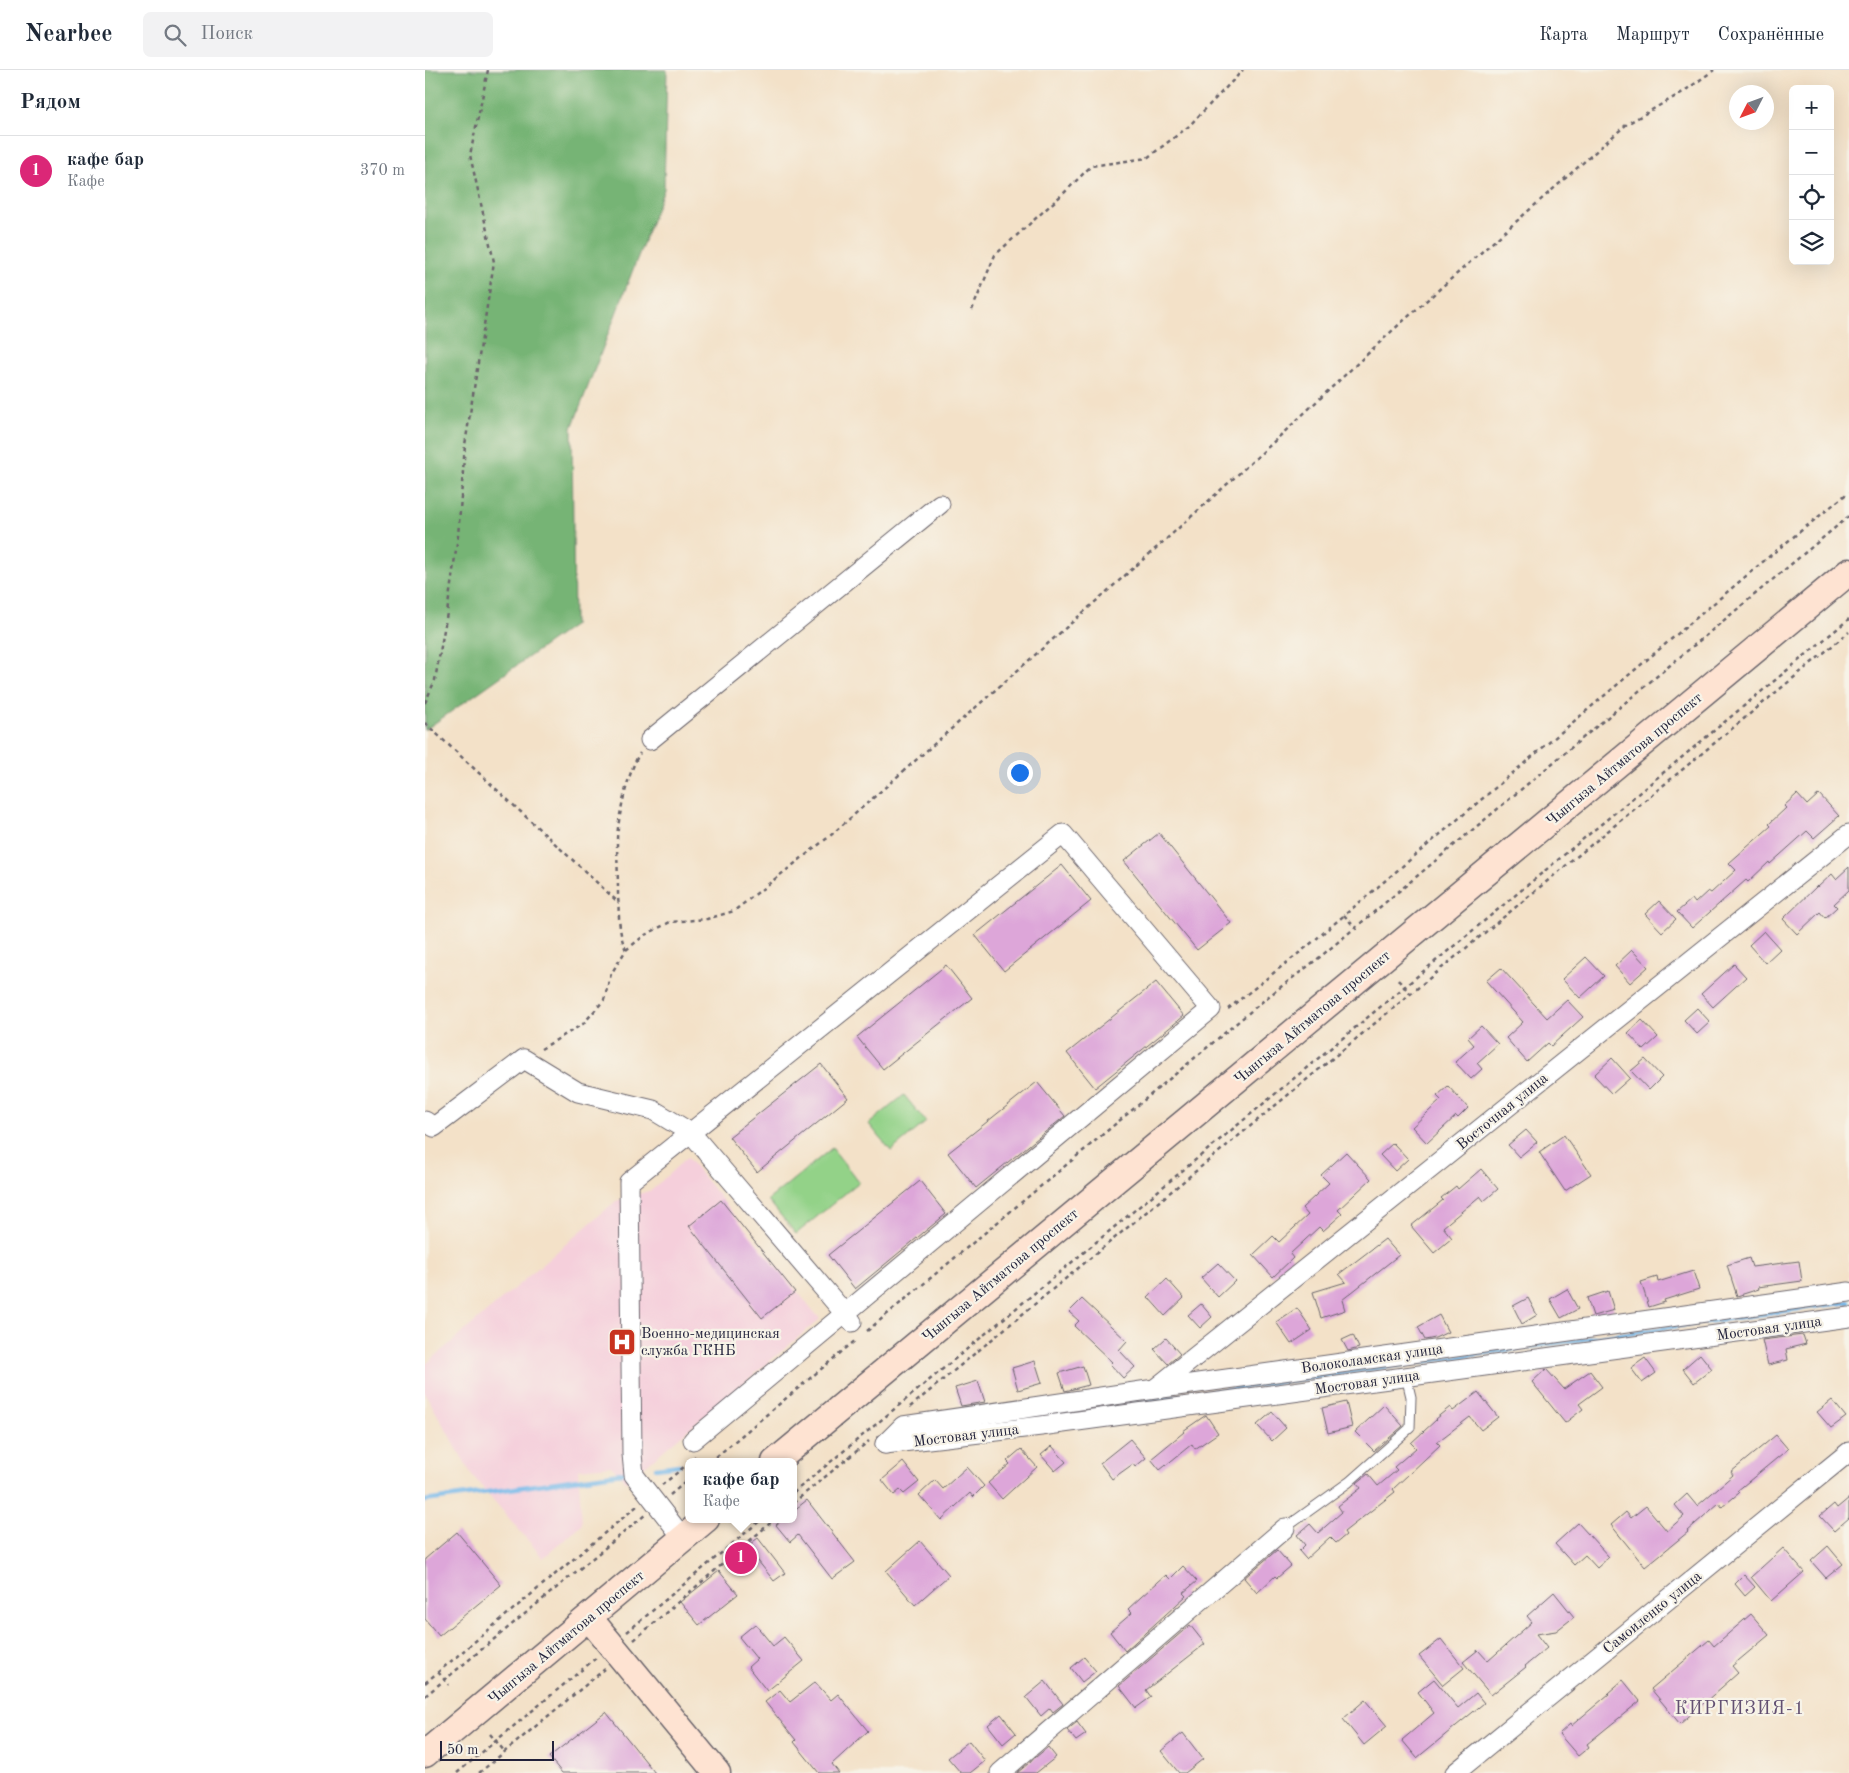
<!DOCTYPE html>
<html lang="ru">
<head>
<meta charset="utf-8">
<style>
	body { margin:0; font-family:"Old Standard TT",serif; background:#f2f2f3; color:#1f2937 }
	.controls { position:absolute; right:15px; top:15px; display:grid; overflow:hidden; border-radius:8px; box-shadow:0 5px 20px #0002 }
	.controls button { width:45px; height:45px; display:grid; place-items:center; padding:0; border:0; border-bottom:1px solid #e0e1e3; background:#fff; color:#1f2937; font:25px sans-serif }
	.compass { position:absolute; left:1304px; top:15px; width:45px; height:45px; border-radius:50%; background:#fff; box-shadow:0 5px 20px #0002; rotate:228deg }
	.scale { position:absolute; left:15px; bottom:12px; width:114px; box-sizing:border-box; padding-left:5px; border:2px solid #22223b; border-top:0; font-size:14px; line-height:18px; white-space:nowrap; color:#22223b; -webkit-text-stroke:4px #f7f3e8; paint-order:stroke }
	.you { position:absolute; left:594px; top:702px; width:18px; height:18px; margin:-12px; border:4px solid #fff; border-radius:50%; background:#1a73e8; box-shadow:0 0 0 8px #1a73e833 }
	.badge { display:grid; place-items:center; width:32px; height:32px; border-radius:50%; background:#db2777; color:#fff; font-size:16px; font-weight:700 }
	.pin { position:absolute; translate:-50% -50%; border:2px solid #fff; box-shadow:0 1px 5px #0006 }
	.popup { position:absolute; left:260px; top:1388px; width:112px; height:65px; box-sizing:border-box; display:grid; place-content:center; border-radius:8px; background:#fff; filter:drop-shadow(0 1px 4px #0005); font-size:16px; white-space:nowrap; color:#747a83 }
	.popup b { font-size:19px; color:#1f2937 }
	.popup::after { content:''; position:absolute; left:50%; top:100%; margin-left:-10px; border:10px solid transparent; border-top-color:#fff }
	.list { margin:0; padding:0; list-style:none }
	h2 { display:flex; justify-content:space-between; align-items:center; height:65px; margin:0; padding:0 20px; font-size:21px }
	h2 small { font-size:16px; font-weight:400; color:#747a83 }
	.list li { display:grid; grid-template-columns:32px 1fr auto; gap:15px; align-items:center; box-sizing:border-box; height:70px; padding:0 20px; border-top:1px solid #e0e1e3 }
	.list b { display:block; font-size:19px; white-space:nowrap }
	.list p { margin:0; font-size:16px; white-space:nowrap; color:#747a83 }
	.list em { font-size:16px; font-style:normal; color:#747a83 }
	.icon { flex:none; width:28px; height:28px; fill:none; stroke:currentColor; stroke-width:2; stroke-linecap:round; stroke-linejoin:round }
	.map { position:relative; flex:none; width:1424px; height:1703px; overflow:hidden }
	header { display:flex; align-items:center; gap:30px; box-sizing:border-box; height:70px; padding:0 25px; background:#fff; border-bottom:1px solid #e0e1e3 }
	header strong { font-size:24px }
	nav { display:flex; gap:28px; margin-inline-start:auto; font-size:18px }
	.search { width:350px; height:45px; background:#f2f2f3; display:flex; align-items:center; gap:12px; box-sizing:border-box; padding:0 18px; border-radius:8px; color:#747a83; font-size:19px }
	main { display:flex }
	aside { flex:1; background:#fff }
	.map>svg:first-child { display:block }
</style>
</head>
<body>
<header>
<strong>Nearbee</strong>
<div class="search"><svg class="icon" aria-label="search" viewBox="0 0 24 24"><circle cx="10" cy="10" r="6"/><path d="M15 15l6 6"/></svg>Поиск</div>
<nav><a>Карта</a><a>Маршрут</a><a>Сохранённые</a></nav>
</header>
<main>
<aside>
<h2>Рядом<small></small></h2>
<ul class="list">
<li><span class="badge">1</span><div><b>кафе бар</b><p>Кафе</p></div><em>370 m</em></li>
</ul>
</aside>
<div class="map">
<svg width="1424" height="1703" viewBox="0 0 1424 1703">
	<rect width="100%" height="100%" fill="#f7f3e8"/>
	<filter id="ink" filterUnits="userSpaceOnUse"><feTurbulence type="fractalNoise" baseFrequency=".02" numOctaves="2"/><feDisplacementMap in="SourceGraphic" scale="10" xChannelSelector="R" yChannelSelector="G"/><feConvolveMatrix kernelMatrix="1 2 1 2 8 2 1 2 1" color-interpolation-filters="sRGB"/></filter>
	<filter id="wash" filterUnits="userSpaceOnUse"><feTurbulence type="fractalNoise" baseFrequency=".0096" numOctaves="4" result="noise"/><feDisplacementMap in="SourceGraphic" scale="20" xChannelSelector="R" yChannelSelector="G"/><feGaussianBlur stdDeviation="1.12" result="paint"/><feColorMatrix in="noise" values="0 0 0 0 0 0 0 0 0 0 0 0 0 0 0 0 0 1.4 0 .05"/><feComposite in="paint" operator="in"/></filter>
	<g filter="url(#wash)">
		<rect width="100%" height="100%" fill="#f3e1c8"/>
		<path fill="#f5cfdb" d="M262 1087 395 1249 201 1412 186 1396 153 1399 157 1455 118 1488 47 1405 0 1323V1295L191 1131 227 1120Z"/>
		<g fill="#93d288" stroke="#5a7a62">
			<path d="M479 1025 501 1052 466 1081 444 1054Z"/>
			<path d="M407 1078 434 1112 371 1164 343 1130Z"/>
		</g>
		<path fill="#76b474" stroke="#4c6b58" d="M0 0H242L239 119 147 358 149 555 0 660Z"/>
		<g fill="none" stroke-linecap="round" stroke-linejoin="round">
			<g stroke="#74b8ea" stroke-width="4.5">
				<path d="M606 1347 1424 1232"/>
				<path d="M231 1398 254 1395"/>
				<path d="M0 1431 203 1402"/>
			</g>
		</g>
		<g id="blocks">
			<g fill="#dda6d9">
				<path d="M1372 724 1382 735 1394 724 1414 746 1389 768 1382 761 1345 794 1344 792 1323 812 1321 810 1267 858 1252 842 1267 829 1270 833 1283 821 1286 823 1311 800 1304 793 1346 756 1344 754 1361 738 1359 736Z"/>
				<path d="M734 763 806 853 772 880 699 791Z"/>
				<path d="M637 795 666 831 579 901 550 865Z"/>
				<path d="M1424 797V820L1409 834 1412 837 1400 848 1395 842 1372 864 1358 849 1392 816 1393 817 1407 804 1411 809Z"/>
				<path d="M1234 831 1251 849 1237 862 1220 844Z"/>
				<path d="M1339 861 1355 879 1340 893 1324 875Z"/>
				<path d="M1207 880 1223 897 1205 913 1190 896Z"/>
				<path d="M1161 887 1179 906 1155 928 1137 909Z"/>
				<path d="M1309 894 1321 907 1288 937 1276 924Z"/>
				<path d="M521 895 547 928 458 999 432 967Z"/>
				<path d="M1076 898 1122 948 1142 930 1158 947 1126 976 1123 973 1102 992 1081 968 1098 952 1061 911Z"/>
				<path d="M731 912 759 946 670 1018 642 983Z"/>
				<path d="M1272 938 1285 952 1272 964 1259 950Z"/>
				<path d="M1217 950 1233 967 1219 980 1203 963Z"/>
				<path d="M1056 956 1073 974 1052 993 1057 999 1046 1009 1030 992 1049 975 1043 968Z"/>
				<path d="M1187 988 1205 1008 1187 1024 1169 1005Z"/>
				<path d="M1220 989 1237 1007 1224 1020 1206 1001Z"/>
				<path d="M396 994 423 1028 332 1102 304 1067Z"/>
				<path d="M612 1012 640 1046 551 1118 523 1083Z"/>
				<path d="M1023 1016 1043 1038 1033 1048 1031 1046 1002 1073 987 1057 1016 1030 1012 1026Z"/>
				<path d="M1101 1060 1112 1072 1094 1087 1083 1075Z"/>
				<path d="M1139 1065 1166 1104 1140 1121 1114 1082Z"/>
				<path d="M968 1073 983 1089 970 1101 955 1085Z"/>
				<path d="M921 1082 946 1109 913 1140 917 1144 898 1161 894 1157 865 1184 868 1188 848 1207 828 1185 848 1166 854 1172 883 1145 877 1138 904 1113 896 1105Z"/>
				<path d="M1056 1099 1073 1119 1059 1131 1055 1126 1018 1157 1027 1168 1009 1183 986 1156 1018 1130 1016 1128 1031 1116 1033 1119Z"/>
				<path d="M495 1111 521 1144 430 1219 403 1185Z"/>
				<path d="M296 1130 370 1222 337 1248 264 1156Z"/>
				<path d="M960 1169 974 1185 917 1230 920 1240 896 1248 888 1222 921 1212 914 1204Z"/>
				<path d="M1324 1188 1327 1197 1374 1191 1377 1211 1333 1217 1334 1219 1312 1226 1302 1195Z"/>
				<path d="M793 1193 810 1211 793 1227 776 1208Z"/>
				<path d="M1268 1201 1274 1219 1239 1230 1240 1232 1224 1237 1216 1212 1232 1207 1233 1212Z"/>
				<path d="M742 1209 759 1228 740 1246 723 1227Z"/>
				<path d="M1142 1219 1153 1239 1136 1248 1125 1229Z"/>
				<path d="M1183 1221 1189 1240 1168 1246 1162 1228Z"/>
				<path d="M1103 1228 1112 1245 1097 1254 1088 1236Z"/>
				<path d="M657 1229 702 1271 694 1280 710 1297 698 1308 685 1294 687 1292 649 1256 654 1251 644 1242Z"/>
				<path d="M776 1234 787 1247 775 1258 763 1245Z"/>
				<path d="M872 1238 887 1260 866 1274 851 1252Z"/>
				<path d="M1014 1245 1023 1262 1010 1268 1000 1270 993 1257Z"/>
				<path d="M928 1265 934 1278 923 1281 917 1270Z"/>
				<path d="M1378 1265 1381 1274 1361 1279 1363 1290 1343 1295 1337 1270Z"/>
				<path d="M741 1268 755 1284 743 1294 729 1279Z"/>
				<path d="M1275 1284 1287 1299 1269 1313 1258 1299Z"/>
				<path d="M1220 1288 1231 1303 1217 1313 1206 1298Z"/>
				<path d="M610 1291 617 1313 593 1320 587 1298Z"/>
				<path d="M658 1296 664 1315 640 1321 634 1303Z"/>
				<path d="M1121 1299 1139 1319 1165 1301 1177 1317 1154 1334 1158 1339 1140 1353 1107 1312Z"/>
				<path d="M553 1311 560 1332 536 1336 530 1318Z"/>
				<path d="M1053 1322 1073 1347 1056 1360 1045 1347 1012 1372 1015 1375 968 1419 970 1422 919 1462 921 1465 911 1473 905 1467 881 1489 874 1481 880 1475 872 1465 885 1454 893 1463 917 1442 913 1436 936 1418 932 1413 943 1404 953 1416 972 1400 969 1397 991 1378 986 1373 1011 1350 1010 1349 1025 1337 1028 1341Z"/>
				<path d="M1407 1330 1421 1347 1406 1358 1392 1342Z"/>
				<path d="M921 1332 927 1357 903 1363 897 1338Z"/>
				<path d="M959 1335 978 1356 949 1381 930 1362Z"/>
				<path d="M847 1342 861 1358 847 1371 832 1355Z"/>
				<path d="M781 1345 793 1363 770 1379 767 1374 735 1400 726 1389 759 1362 758 1361Z"/>
				<path d="M1351 1365 1363 1379 1312 1421 1314 1423 1297 1437 1294 1433 1262 1461 1263 1462 1220 1497 1186 1455 1201 1442 1206 1448 1221 1436 1242 1461 1259 1446 1250 1435 1262 1424 1272 1436 1308 1405 1306 1402Z"/>
				<path d="M705 1369 721 1388 710 1397 708 1394 687 1409 675 1393Z"/>
				<path d="M627 1376 641 1392 630 1401 616 1385Z"/>
				<path d="M596 1379 612 1397 577 1429 563 1413 585 1394 582 1391Z"/>
				<path d="M478 1392 494 1412 479 1424 475 1420 469 1425 457 1410Z"/>
				<path d="M542 1397 559 1416 548 1427 545 1423 516 1450 494 1425 510 1410 518 1419Z"/>
				<path d="M1424 1428V1448L1409 1461 1395 1446 1409 1434 1412 1438Z"/>
				<path d="M382 1430 430 1492 407 1509 373 1465 365 1472 351 1455 358 1449H368V1441Z"/>
				<path d="M1153 1453 1184 1487 1172 1498 1160 1485 1149 1495 1130 1474Z"/>
				<path d="M32 1462 76 1515 14 1566 0 1549V1489Z"/>
				<path d="M333 1468 360 1503 349 1511 329 1486 310 1500 303 1491Z"/>
				<path d="M495 1471 524 1505 490 1535 461 1501Z"/>
				<path d="M1403 1476 1418 1494 1401 1508 1386 1491Z"/>
				<path d="M1358 1478 1379 1502 1346 1531 1326 1507Z"/>
				<path d="M852 1480 866 1496 852 1508 850 1506 832 1523 819 1508Z"/>
				<path d="M758 1496 772 1511 758 1523 761 1526 700 1581 685 1562 707 1543 703 1539 716 1527 741 1505 745 1509Z"/>
				<path d="M294 1501 313 1524 274 1555 255 1532Z"/>
				<path d="M1319 1505 1330 1517 1320 1526 1310 1514Z"/>
				<path d="M1129 1522 1149 1547 1131 1561 1111 1564 1122 1578 1100 1596 1101 1597 1066 1625 1038 1592 1053 1580 1063 1591 1107 1552 1102 1546Z"/>
				<path d="M1326 1544 1344 1565 1307 1596 1313 1603 1255 1654 1226 1619 1284 1570 1289 1576Z"/>
				<path d="M330 1554 348 1576 359 1567 379 1591 342 1621 323 1597 332 1589 314 1567Z"/>
				<path d="M765 1555 780 1574 721 1620 726 1627 711 1638 694 1616Z"/>
				<path d="M1016 1569 1039 1598 1018 1615 994 1586Z"/>
				<path d="M659 1587 671 1601 657 1612 646 1598Z"/>
				<path d="M1009 1609 1033 1638 1051 1623 1059 1633 992 1688 977 1670 1009 1643 993 1622Z"/>
				<path d="M1198 1610 1215 1631 1162 1674 1164 1677 1153 1686 1134 1664 1145 1654 1146 1656 1184 1624 1183 1623Z"/>
				<path d="M620 1611 638 1634 628 1642 625 1638 616 1646 601 1627Z"/>
				<path d="M390 1612 406 1630 413 1624 443 1661 407 1694 414 1703H394L369 1672 371 1670 340 1632 355 1620 365 1632Z"/>
				<path d="M940 1630 962 1656 939 1675 918 1649Z"/>
				<path d="M181 1642 230 1703H137L124 1687Z"/>
				<path d="M576 1644 591 1663 578 1674 563 1655Z"/>
				<path d="M652 1652 661 1664 651 1671 642 1660Z"/>
				<path d="M758 1663 778 1689 760 1703H754L736 1681Z"/>
				<path d="M544 1671 560 1691 545 1703H536L523 1688Z"/>
				<path d="M623 1677 631 1687 611 1703H592Z"/>
			</g>
		</g>
	</g>
	<g filter="url(#ink)">
		<use href="#blocks" fill-opacity="0" stroke="#6b656c" stroke-width="1"/>
		<g fill="none" stroke-linecap="round" stroke-linejoin="round">
			<g stroke="#6b656c" stroke-width="11">
				<path id="lane" d="M860 1458 924 1412 985 1358 986 1327 981 1306"/>
			</g>
			<g stroke="#6b656c" stroke-width="21">
				<g id="street">
					<path d="M225 670 515 434"/>
					<path d="M0 1051 9 1057 99 989 153 1022 228 1040 266 1063 427 1252"/>
					<path d="M731 1318 1424 764"/>
					<path d="M460 1374 478 1356 730 1319 1424 1222"/>
					<path d="M460 1374 616 1356 1424 1247"/>
					<path d="M258 1468 209 1405 207 1384 204 1112 638 764 786 939 268 1370"/>
					<path d="M575 1703 860 1458"/>
					<path d="M1030 1703 1424 1382"/>
				</g>
			</g>
			<g stroke="#6b656c" stroke-width="29">
				<g id="secondary">
					<path d="M350 1392 1424 502"/>
					<path d="M164 1548 292 1703"/>
					<path d="M0 1684 281 1449"/>
				</g>
			</g>
			<g stroke="#6b656c" stroke-width="2.5" stroke-dasharray="4 4" stroke-linecap="butt">
				<path d="M547 240 570 185 640 122 666 96 722 88 763 57 818 0"/>
				<path d="M0 633 10 610 22 543 33 466 40 375 69 192 45 85 63 0"/>
				<path d="M0 653 194 833"/>
				<path d="M919 845 933 861"/>
				<path d="M201 880C193 863 194 842 193 823 193 805 192 787 192 769 193 747 203 701 215 683"/>
				<path d="M973 910 986 924"/>
				<path d="M803 939 884 875 1346 485 1424 422"/>
				<path d="M116 979 158 954 179 930 186 904 201 880 220 865 245 852 282 849 309 841 405 766 747 464 841 379 968 260 1202 54 1258 22 1289 0"/>
				<path d="M442 1261 844 926 895 887 1424 446"/>
				<path d="M485 1337 1424 562"/>
				<path d="M264 1392 270 1386"/>
				<path d="M285 1392 432 1269"/>
				<path d="M237 1415 264 1393"/>
				<path d="M368 1423 1424 549"/>
				<path d="M245 1425 264 1409"/>
				<path d="M368 1433 444 1371"/>
				<path d="M202 1562 337 1449"/>
				<path d="M209 1570 350 1449"/>
				<path d="M13 1602 24 1615"/>
				<path d="M0 1613 212 1436"/>
				<path d="M0 1626 220 1445"/>
				<path d="M65 1664 80 1682"/>
				<path d="M32 1703 171 1588"/>
				<path d="M54 1703 180 1599"/>
			</g>
			<use href="#lane" stroke="#fff" stroke-width="9"/>
			<use href="#street" stroke="#fff" stroke-width="19"/>
			<use href="#secondary" stroke="#fee3d2" stroke-width="26"/>
		</g>
	</g>
	<defs>
		<g id="hospital-square" transform="scale(1.4375)"><rect x="-9" y="-9" width="18" height="18" rx="4" fill="#c8321e" stroke="#f7f3e8"/><path d="M-5-5h3v3.5h4V-5h3V5h-3V1.5h-4V5h-3Z" fill="#fff"/></g>
	</defs>
	<g fill-rule="evenodd">
		<use href="#hospital-square" x="197" y="1272"/>
	</g>
	<g text-anchor="middle" stroke-width="4.5" stroke-linejoin="round" paint-order="stroke">
		<g font-size="15" fill="#22223b" stroke="#f7f3e8">
			<text transform="translate(1199 689) rotate(-40)" y="5">Чынгыза Айтматова проспект</text>
			<text transform="translate(887 947) rotate(-40)" y="5">Чынгыза Айтматова проспект</text>
			<text transform="translate(1077 1041) rotate(-39)" y="5">Восточная улица</text>
			<text transform="translate(575 1205) rotate(-40)" y="5">Чынгыза Айтматова проспект</text>
			<text transform="translate(1344 1258) rotate(-8)" y="5">Мостовая улица</text>
			<text transform="translate(947 1288) rotate(-8)" y="5">Волоколамская улица</text>
			<text transform="translate(942 1312) rotate(-8)" y="5">Мостовая улица</text>
			<text transform="translate(541 1365) rotate(-7)" y="5">Мостовая улица</text>
			<text transform="translate(1227 1542) rotate(-39)" y="5">Самоиленко улица</text>
			<text transform="translate(141 1567) rotate(-40)" y="5">Чынгыза Айтматова проспект</text>
		</g>
		<g font-size="15" fill="#22223b" stroke="#f7f3e8" text-anchor="start">
			<text x="216" y="1268">Военно-медицинская<tspan x="216" dy="17">служба ГКНБ</tspan></text>
		</g>
		<g font-size="18" letter-spacing="1" fill="#635072" stroke="#f7f3e8">
			<text x="1315" y="1644">КИРГИЗИЯ-1</text>
		</g>
	</g>
</svg>
<div class="controls">
<button>+</button>
<button>−</button>
<button><svg class="icon" aria-label="locate" viewBox="0 0 24 24"><circle cx="12" cy="12" r="6"/><path d="M12 2v4M12 18v4M2 12h4M18 12h4"/></svg></button>
<button><svg class="icon" aria-label="layers" viewBox="0 0 24 24"><path d="M12 4l9 5-9 5-9-5zM3 14l9 5 9-5"/></svg></button>
</div>
<svg class="compass" viewBox="-18 -18 36 36"><path d="M0-13l5 13h-10z" fill="#e53935"/><path d="M0 13l5-13h-10z" fill="#747a83"/></svg>
<div class="scale">50 m</div>
<div class="you"></div>
<div class="pin badge" style="left:316px;top:1488px">1</div>
<div class="popup"><b>кафе бар</b>Кафе</div>
</div>
</main>
</body>
</html>
